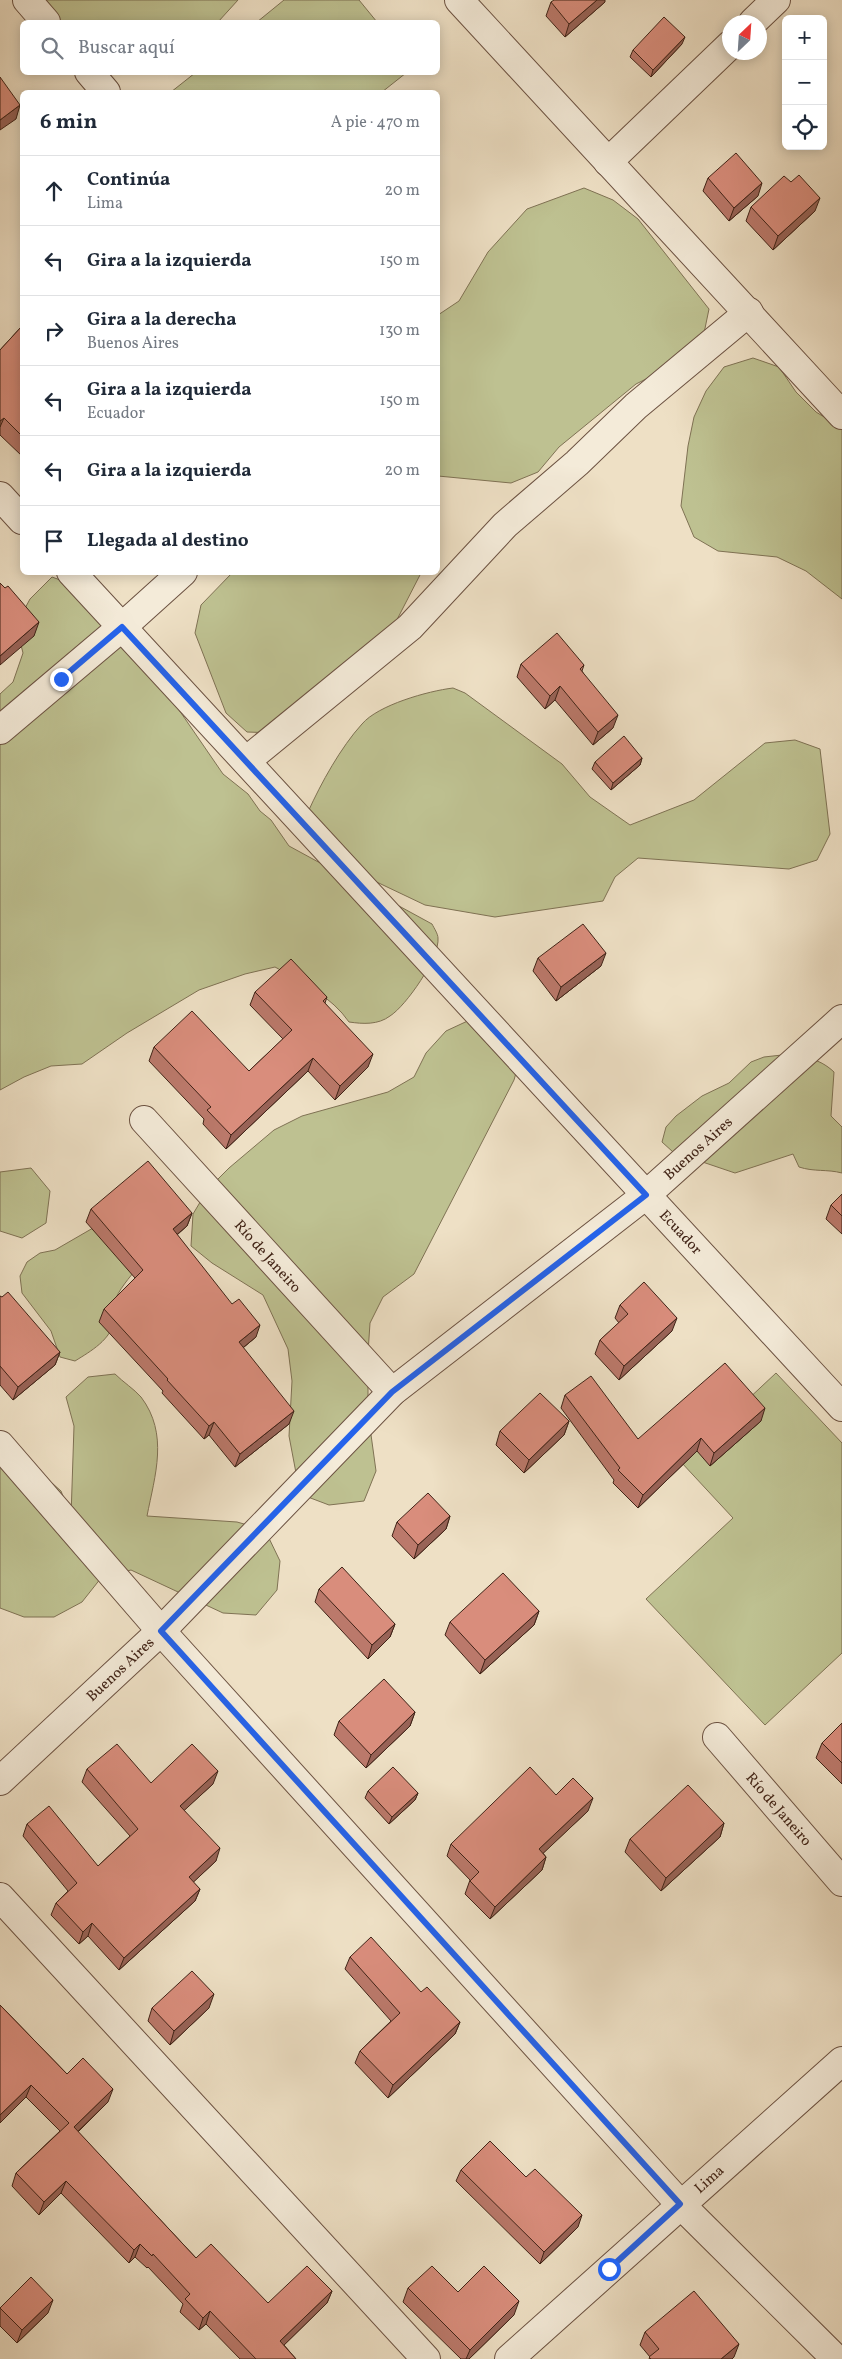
<!DOCTYPE html>
<html lang="es">
<head>
<meta charset="utf-8">
<style>
	body { margin:0; font-family:Vollkorn,serif; background:#f2f2f3; color:#1f2937 }
	.controls { position:absolute; right:15px; top:15px; display:grid; overflow:hidden; border-radius:8px; box-shadow:0 2px 12px #0003 }
	.controls button { width:45px; height:45px; display:grid; place-items:center; padding:0; border:0; border-bottom:1px solid #e0e1e3; background:#fff; color:#1f2937; font:25px sans-serif }
	.compass { position:absolute; left:722px; top:15px; width:45px; height:45px; border-radius:50%; background:#fff; box-shadow:0 2px 12px #0003; rotate:25deg }
	.stop { position:absolute; width:15px; height:15px; margin:-11px; border:4px solid #2563eb; border-radius:50%; background:#fff }
	.stop.end { background:#2563eb; border-color:#fff; box-shadow:0 1px 5px #0008 }
	.list { margin:0; padding:0; list-style:none }
	h2 { display:flex; justify-content:space-between; align-items:center; height:65px; margin:0; padding:0 20px; font-size:21px }
	h2 small { font-size:16px; font-weight:400; color:#747a83 }
	.list li { display:grid; grid-template-columns:32px 1fr auto; gap:15px; align-items:center; box-sizing:border-box; height:70px; padding:0 20px; border-top:1px solid #e0e1e3 }
	.list b { display:block; font-size:19px; white-space:nowrap }
	.list p { margin:0; font-size:16px; white-space:nowrap; color:#747a83 }
	.list em { font-size:16px; font-style:normal; color:#747a83 }
	.icon { flex:none; width:28px; height:28px; fill:none; stroke:currentColor; stroke-width:2; stroke-linecap:round; stroke-linejoin:round }
	.map { position:relative; flex:none; width:842px; height:2359px; overflow:hidden }
	.search { position:absolute; background:#fff; box-shadow:0 2px 12px #0003; left:20px; top:20px; width:420px; height:55px; display:flex; align-items:center; gap:12px; box-sizing:border-box; padding:0 18px; border-radius:8px; color:#747a83; font-size:19px }
	.panel { position:absolute; background:#fff; box-shadow:0 2px 12px #0003; left:20px; top:90px; width:420px; height:485px; border-radius:8px }
	.map>svg:first-child { display:block }
</style>
</head>
<body>
<div class="map">
<svg width="842" height="2359" viewBox="0 0 842 2359">
	<rect width="100%" height="100%" fill="#eee0c5"/>
	<filter id="stains"><feTurbulence type="fractalNoise" baseFrequency=".004" numOctaves="4"/><feColorMatrix values="0 0 0 0 .2 0 0 0 0 .09 0 0 0 0 .02 0 0 0 .5 -.17"/></filter>
	<radialGradient id="worn" r=".72"><stop offset=".6" stop-color="#630" stop-opacity="0"/><stop offset="1" stop-color="#630" stop-opacity=".3"/></radialGradient>
	<g fill="#bec191" stroke="#7f7254">
		<path d="M31 0H238L218 22H53Z"/>
		<path d="M284 0H359L377 22H257Z"/>
		<path d="M195 73V72L406 73 382 92H171Z"/>
		<path d="M584 188 613 200 638 219 709 309 703 338 656 374 636 384 559 447 538 472 511 483 438 476V315L459 301 488 252 527 209Z"/>
		<path d="M753 358 779 367 796 392 816 412 842 428V599L806 571 777 557 718 551 694 537 681 506 688 446 694 417 706 391 724 367Z"/>
		<path d="M232 573H421L386 641 276 733 247 732 226 713 195 633 201 605Z"/>
		<path d="M52 577 82 588 144 659 223 774 248 794 260 811 271 820 289 846 432 924C434 928 438 934 438 938 440 957 406 1006 390 1016 378 1025 363 1024 349 1022 332 997 302 982 275 967L245 974 199 990 127 1033 82 1064 51 1066 24 1077 0 1090V694L13 682 23 653 16 625 30 599Z"/>
		<path d="M453 688 465 693 562 764 590 797 630 825 694 800 765 743 795 740 820 749 830 834 817 860 789 869 638 858 615 877 603 901 495 917 425 905 322 856 308 812C321 783 341 747 362 724 378 705 428 691 453 688Z"/>
		<path d="M474 1018 522 1052 514 1080 414 1274 383 1297 370 1323 368 1353V1413L376 1471 364 1501 329 1505 300 1494 289 1436 292 1381 288 1349 263 1295 212 1263 191 1246 193 1214 208 1189 229 1168 274 1130 302 1116 388 1092 414 1077 426 1053 446 1031Z"/>
		<path d="M782 1055C803 1057 818 1057 834 1072L831 1116 842 1127V1173C827 1169 814 1172 799 1167L793 1154 735 1173 673 1152 662 1142 666 1127 676 1116 702 1096 729 1083 751 1062 764 1057Z"/>
		<path d="M31 1168 50 1191 46 1223 22 1238 0 1231V1172Z"/>
		<path d="M93 1228 138 1267C130 1277 118 1290 114 1303 113 1308 115 1314 115 1319 111 1340 91 1351 75 1361L60 1357 51 1331 22 1293 20 1276 27 1262 40 1253 55 1250Z"/>
		<path d="M776 1373 842 1443V1653L765 1725 646 1599 733 1518 681 1462Z"/>
		<path d="M115 1374C123 1382 134 1389 141 1397 169 1434 155 1475 147 1516L237 1522 265 1530 280 1561 277 1590 256 1615 223 1613 131 1570 101 1578 82 1602 54 1617H24L0 1608V1437L61 1491 71 1517 74 1426 66 1397 88 1377Z"/>
	</g>
	<g fill="none" stroke-linecap="round" stroke-linejoin="round">
		<g stroke="#6c5242" stroke-width="30">
			<g id="street">
				<path d="M27 0 46 22"/>
				<path d="M459 0 842 415"/>
				<path d="M753 22 776 0"/>
				<path d="M89 72 106 92"/>
				<path d="M608 162 730 45"/>
				<path d="M0 496 22 520"/>
				<path d="M71 572 842 1407"/>
				<path d="M0 730 122 627 183 572"/>
				<path d="M246 761 410 627 505 525 577 463 636 406 749 312"/>
				<path d="M144 1120 392 1392"/>
				<path d="M0 1445 161 1631 680 2204 836 2359"/>
				<path d="M717 1737 842 1882"/>
				<path d="M0 1781 161 1631 392 1392 646 1195 842 1019"/>
				<path d="M0 1897 426 2359"/>
				<path d="M509 2359 842 2061"/>
			</g>
		</g>
		<use href="#street" stroke="#f4ebd9" stroke-width="28"/>
	</g>
	<g fill="#bb796b" stroke="#402317">
		<path d="M551 2H605L565 37 546 16Z"/>
		<path d="M682 44 651 77 630 57 633 50Z"/>
		<path d="M708 178 758 196 729 221 703 191Z"/>
		<path d="M751 207 815 211 773 250 746 221Z"/>
		<path d="M22 326V456L0 435V350Z"/>
		<path d="M521 664 584 665 582 671 613 728 593 745 555 700 545 709 517 677Z"/>
		<path d="M642 758 640 765 611 790 592 769 595 762Z"/>
		<path d="M538 958 601 966 556 1001 533 971Z"/>
		<path d="M255 992 327 997 325 1003 368 1067 335 1100 308 1071 226 1149 203 1124 204 1119 149 1061 154 1047 249 1071 283 1039 250 1005Z"/>
		<path d="M842 1194V1234L826 1219 831 1205Z"/>
		<path d="M91 1209 192 1213 187 1226 177 1235 256 1337 243 1348 289 1424 235 1467 209 1435 204 1439 162 1393 163 1391 99 1322 104 1309 135 1278 86 1222Z"/>
		<path d="M0 1296 60 1352 55 1365 13 1400 0 1385Z"/>
		<path d="M620 1305 672 1331 619 1380 595 1354 600 1340 619 1323 615 1318Z"/>
		<path d="M565 1395 638 1439 761 1421 710 1466 697 1451 638 1508 613 1483 614 1480 561 1408Z"/>
		<path d="M569 1421 564 1435 524 1473 496 1445 500 1431Z"/>
		<path d="M450 1516 446 1529 414 1559 392 1536 397 1522Z"/>
		<path d="M319 1589 395 1624 390 1637 368 1659 315 1602Z"/>
		<path d="M539 1611 534 1625 480 1674 445 1635 450 1622Z"/>
		<path d="M415 1712 410 1726 366 1768 334 1735 339 1721Z"/>
		<path d="M842 1723V1784L816 1758 822 1743Z"/>
		<path d="M87 1769 151 1783 213 1784 184 1810 216 1861 193 1882 200 1889 195 1901 119 1970 88 1936 79 1944 51 1915 56 1903 68 1891 23 1836 27 1824 98 1866 130 1836 82 1782Z"/>
		<path d="M368 1791 418 1793 415 1800 389 1824 365 1798Z"/>
		<path d="M556 1795 588 1811 543 1853 546 1857 542 1870 490 1919 465 1894 470 1880 447 1856 451 1844Z"/>
		<path d="M724 1823 720 1837 661 1891 625 1852 630 1839Z"/>
		<path d="M350 1957 421 1992 460 2022 455 2034 388 2098 355 2063 360 2051 391 2021 345 1969Z"/>
		<path d="M0 2005 67 2074 108 2102 78 2132 196 2258 268 2303 332 2291 327 2303 284 2345 296 2359H240L206 2324 199 2330 180 2312 183 2304 148 2267 147 2268 135 2257 129 2263 61 2193 39 2215 12 2186 16 2173 60 2131 26 2097Z"/>
		<path d="M152 2008H209L170 2045 148 2021Z"/>
		<path d="M461 2170 526 2177 578 2227 540 2264 456 2181Z"/>
		<path d="M408 2288 458 2292 514 2315 469 2359H461L403 2302Z"/>
		<path d="M0 2308 48 2313 17 2343 0 2326Z"/>
		<path d="M645 2332 734 2357 732 2359H649L650 2357 640 2345Z"/>
	</g>
	<g fill="#986357" stroke="#402317">
		<path d="M597 0H605V2L565 37 569 24Z"/>
		<path d="M685 37 682 44 651 77 653 70Z"/>
		<path d="M20 105 16 119 0 130V120Z"/>
		<path d="M762 183 758 196 729 221 734 208Z"/>
		<path d="M820 198 815 211 773 250 778 236Z"/>
		<path d="M4 418 0 427V421Z"/>
		<path d="M39 622 34 636 0 665V656Z"/>
		<path d="M560 686 555 700 545 709 550 696Z"/>
		<path d="M618 715 613 728 593 745 598 732Z"/>
		<path d="M642 758 640 765 611 790 613 783Z"/>
		<path d="M606 953 601 966 556 1001 561 987Z"/>
		<path d="M373 1054 368 1067 335 1100 340 1086Z"/>
		<path d="M313 1058 308 1071 226 1149 231 1135Z"/>
		<path d="M192 1213 187 1226 168 1242 173 1229Z"/>
		<path d="M677 1318 672 1331 619 1380 624 1366Z"/>
		<path d="M260 1325 256 1337 234 1355 239 1342Z"/>
		<path d="M60 1352 55 1365 13 1400 18 1387Z"/>
		<path d="M765 1408 761 1421 710 1466 714 1453Z"/>
		<path d="M294 1411 289 1424 235 1467 240 1454Z"/>
		<path d="M569 1421 564 1435 524 1473 529 1460Z"/>
		<path d="M214 1422 209 1435 204 1439 209 1426Z"/>
		<path d="M701 1438 697 1451 638 1508 643 1495Z"/>
		<path d="M450 1516 446 1529 414 1559 418 1545Z"/>
		<path d="M539 1611 534 1625 480 1674 485 1660Z"/>
		<path d="M395 1624 390 1637 368 1659 372 1645Z"/>
		<path d="M415 1712 410 1726 366 1768 371 1755Z"/>
		<path d="M218 1771 213 1784 176 1818 180 1806Z"/>
		<path d="M418 1793 415 1800 389 1824 392 1817Z"/>
		<path d="M593 1798 588 1811 534 1862 539 1849Z"/>
		<path d="M724 1823 720 1837 661 1891 666 1878Z"/>
		<path d="M220 1848 216 1861 185 1890 189 1877Z"/>
		<path d="M546 1857 542 1870 490 1919 495 1907Z"/>
		<path d="M200 1889 195 1901 119 1970 124 1958Z"/>
		<path d="M92 1923 88 1936 79 1944 83 1932Z"/>
		<path d="M214 1994 209 2008 170 2045 174 2031Z"/>
		<path d="M460 2022 455 2034 388 2098 393 2085Z"/>
		<path d="M31 2085 26 2097 0 2123V2115Z"/>
		<path d="M113 2089 108 2102 69 2140 74 2127Z"/>
		<path d="M66 2181 61 2193 39 2215 44 2202Z"/>
		<path d="M582 2215 578 2227 540 2264 544 2252Z"/>
		<path d="M140 2244 135 2257 129 2263 134 2250Z"/>
		<path d="M332 2291 327 2303 276 2353 280 2341Z"/>
		<path d="M53 2300 48 2313 17 2343 22 2330Z"/>
		<path d="M519 2301 514 2315 469 2359H466L470 2350Z"/>
		<path d="M210 2311 206 2324 199 2330 203 2318Z"/>
		<path d="M739 2344 734 2357 732 2359H721Z"/>
	</g>
	<g fill="#d98d7c" stroke="#402317">
		<path d="M554 0H597L569 24 551 2Z"/>
		<path d="M664 17 685 37 653 70 633 50Z"/>
		<path d="M0 77 20 105 0 120Z"/>
		<path d="M736 153 762 183 734 208 708 178Z"/>
		<path d="M799 175 820 198 778 236 751 207 784 176 791 182Z"/>
		<path d="M22 326V436L4 418 0 421V350Z"/>
		<path d="M0 583 5 588 8 586 39 622 0 656Z"/>
		<path d="M557 633 584 665 580 669 618 715 598 732 560 686 550 696 521 664Z"/>
		<path d="M624 736 642 758 613 783 595 762Z"/>
		<path d="M583 924 606 953 561 987 538 958Z"/>
		<path d="M291 959 327 997 323 1001 373 1054 340 1086 313 1058 231 1135 207 1110 211 1107 154 1047 192 1011 249 1071 292 1030 255 992Z"/>
		<path d="M148 1161 192 1213 173 1229 232 1304 239 1299 260 1325 239 1342 294 1411 240 1454 214 1422 209 1426 167 1380 168 1379 104 1309 143 1270 91 1209Z"/>
		<path d="M842 1194V1216L831 1205Z"/>
		<path d="M644 1282 677 1318 624 1366 600 1340 628 1314 620 1305Z"/>
		<path d="M8 1292 60 1352 18 1387 0 1366V1296L2 1297Z"/>
		<path d="M725 1363 765 1408 714 1453 701 1438 643 1495 618 1470 620 1468 565 1395 591 1376 638 1439Z"/>
		<path d="M540 1393 569 1421 529 1460 500 1431Z"/>
		<path d="M428 1493 450 1516 418 1545 397 1522Z"/>
		<path d="M342 1567 395 1624 372 1645 319 1589Z"/>
		<path d="M503 1573 539 1611 485 1660 450 1622Z"/>
		<path d="M384 1679 415 1712 371 1755 339 1721Z"/>
		<path d="M842 1723V1763L822 1743Z"/>
		<path d="M117 1744 151 1783 192 1744 218 1771 180 1806 220 1848 189 1877 200 1889 124 1958 92 1923 83 1932 56 1903 77 1883 27 1824 49 1806 98 1866 138 1829 87 1769Z"/>
		<path d="M393 1767 418 1793 392 1817 368 1791Z"/>
		<path d="M530 1767 556 1795 573 1778 593 1798 539 1849 546 1857 495 1907 470 1881 479 1872 451 1844Z"/>
		<path d="M688 1785 724 1823 666 1878 630 1839Z"/>
		<path d="M371 1937 421 1992 427 1987 460 2022 393 2085 360 2051 400 2013 350 1957Z"/>
		<path d="M192 1971 214 1994 174 2031 152 2008Z"/>
		<path d="M0 2005 67 2074 83 2058 113 2089 74 2127 196 2258 211 2244 268 2303 307 2266 332 2291 280 2341 296 2359H256L210 2311 203 2318 185 2299 190 2294 153 2254 152 2256 140 2244 134 2250 66 2181 44 2202 16 2173 69 2123 31 2085 0 2115Z"/>
		<path d="M490 2141 526 2177 535 2169 582 2215 544 2252 461 2170Z"/>
		<path d="M432 2266 458 2292 484 2266 519 2301 470 2350 408 2288Z"/>
		<path d="M31 2277 53 2300 22 2330 0 2308Z"/>
		<path d="M694 2291 739 2344 721 2359H651L649 2357 659 2349 645 2332Z"/>
	</g>
	<g fill="none" stroke-linecap="round" stroke-linejoin="round">
		<path stroke="#2563eb" stroke-width="6" d="M61 679 122 627 646 1195 392 1392 161 1631 680 2204 609 2269"/>
	</g>
	<g text-anchor="middle" stroke-width="4" stroke-linejoin="round" paint-order="stroke">
		<g font-size="15" fill="#402317" stroke="#f4ebd9">
			<text transform="translate(698 1148) rotate(-42)" y="5">Buenos Aires</text>
			<text transform="translate(681 1232) rotate(47)" y="5">Ecuador</text>
			<text transform="translate(268 1256) rotate(48)" y="5">Río de Janeiro</text>
			<text transform="translate(120 1669) rotate(-43)" y="5">Buenos Aires</text>
			<text transform="translate(779 1809) rotate(49)" y="5">Río de Janeiro</text>
			<text transform="translate(709 2179) rotate(-42)" y="5">Lima</text>
		</g>
	</g>
	<rect width="100%" height="100%" filter="url(#stains)"/>
	<rect width="100%" height="100%" fill="url(#worn)"/>
</svg>
<div class="controls">
<button>+</button>
<button>−</button>
<button><svg class="icon" aria-label="locate" viewBox="0 0 24 24"><circle cx="12" cy="12" r="6"/><path d="M12 2v4M12 18v4M2 12h4M18 12h4"/></svg></button>
</div>
<svg class="compass" viewBox="-18 -18 36 36"><path d="M0-13l5 13h-10z" fill="#e53935"/><path d="M0 13l5-13h-10z" fill="#747a83"/></svg>
<div class="stop" style="left:609px;top:2269px"></div>
<div class="stop end" style="left:61px;top:679px"></div>
<div class="search"><svg class="icon" aria-label="search" viewBox="0 0 24 24"><circle cx="10" cy="10" r="6"/><path d="M15 15l6 6"/></svg>Buscar aquí</div>
<section class="panel">
<h2>6 min<small>A pie · 470 m</small></h2>
<ul class="list">
<li><svg class="icon" aria-label="ahead" viewBox="0 0 24 24"><path d="M12 20V5M6 11l6-6 6 6"/></svg><div><b>Continúa</b><p>Lima</p></div><em>20 m</em></li>
<li><svg class="icon" aria-label="left" viewBox="0 0 24 24"><path d="M17 20v-9H6M10 6l-5 5 5 5"/></svg><div><b>Gira a la izquierda</b></div><em>150 m</em></li>
<li><svg class="icon" aria-label="right" viewBox="0 0 24 24"><path d="M7 20v-9h11M14 6l5 5-5 5"/></svg><div><b>Gira a la derecha</b><p>Buenos Aires</p></div><em>130 m</em></li>
<li><svg class="icon" aria-label="left" viewBox="0 0 24 24"><path d="M17 20v-9H6M10 6l-5 5 5 5"/></svg><div><b>Gira a la izquierda</b><p>Ecuador</p></div><em>150 m</em></li>
<li><svg class="icon" aria-label="left" viewBox="0 0 24 24"><path d="M17 20v-9H6M10 6l-5 5 5 5"/></svg><div><b>Gira a la izquierda</b></div><em>20 m</em></li>
<li><svg class="icon" aria-label="arrive" viewBox="0 0 24 24"><path d="M6 21V4h12l-3 4 3 4H6"/></svg><div><b>Llegada al destino</b></div></li>
</ul>
</section>
</div>
</body>
</html>
